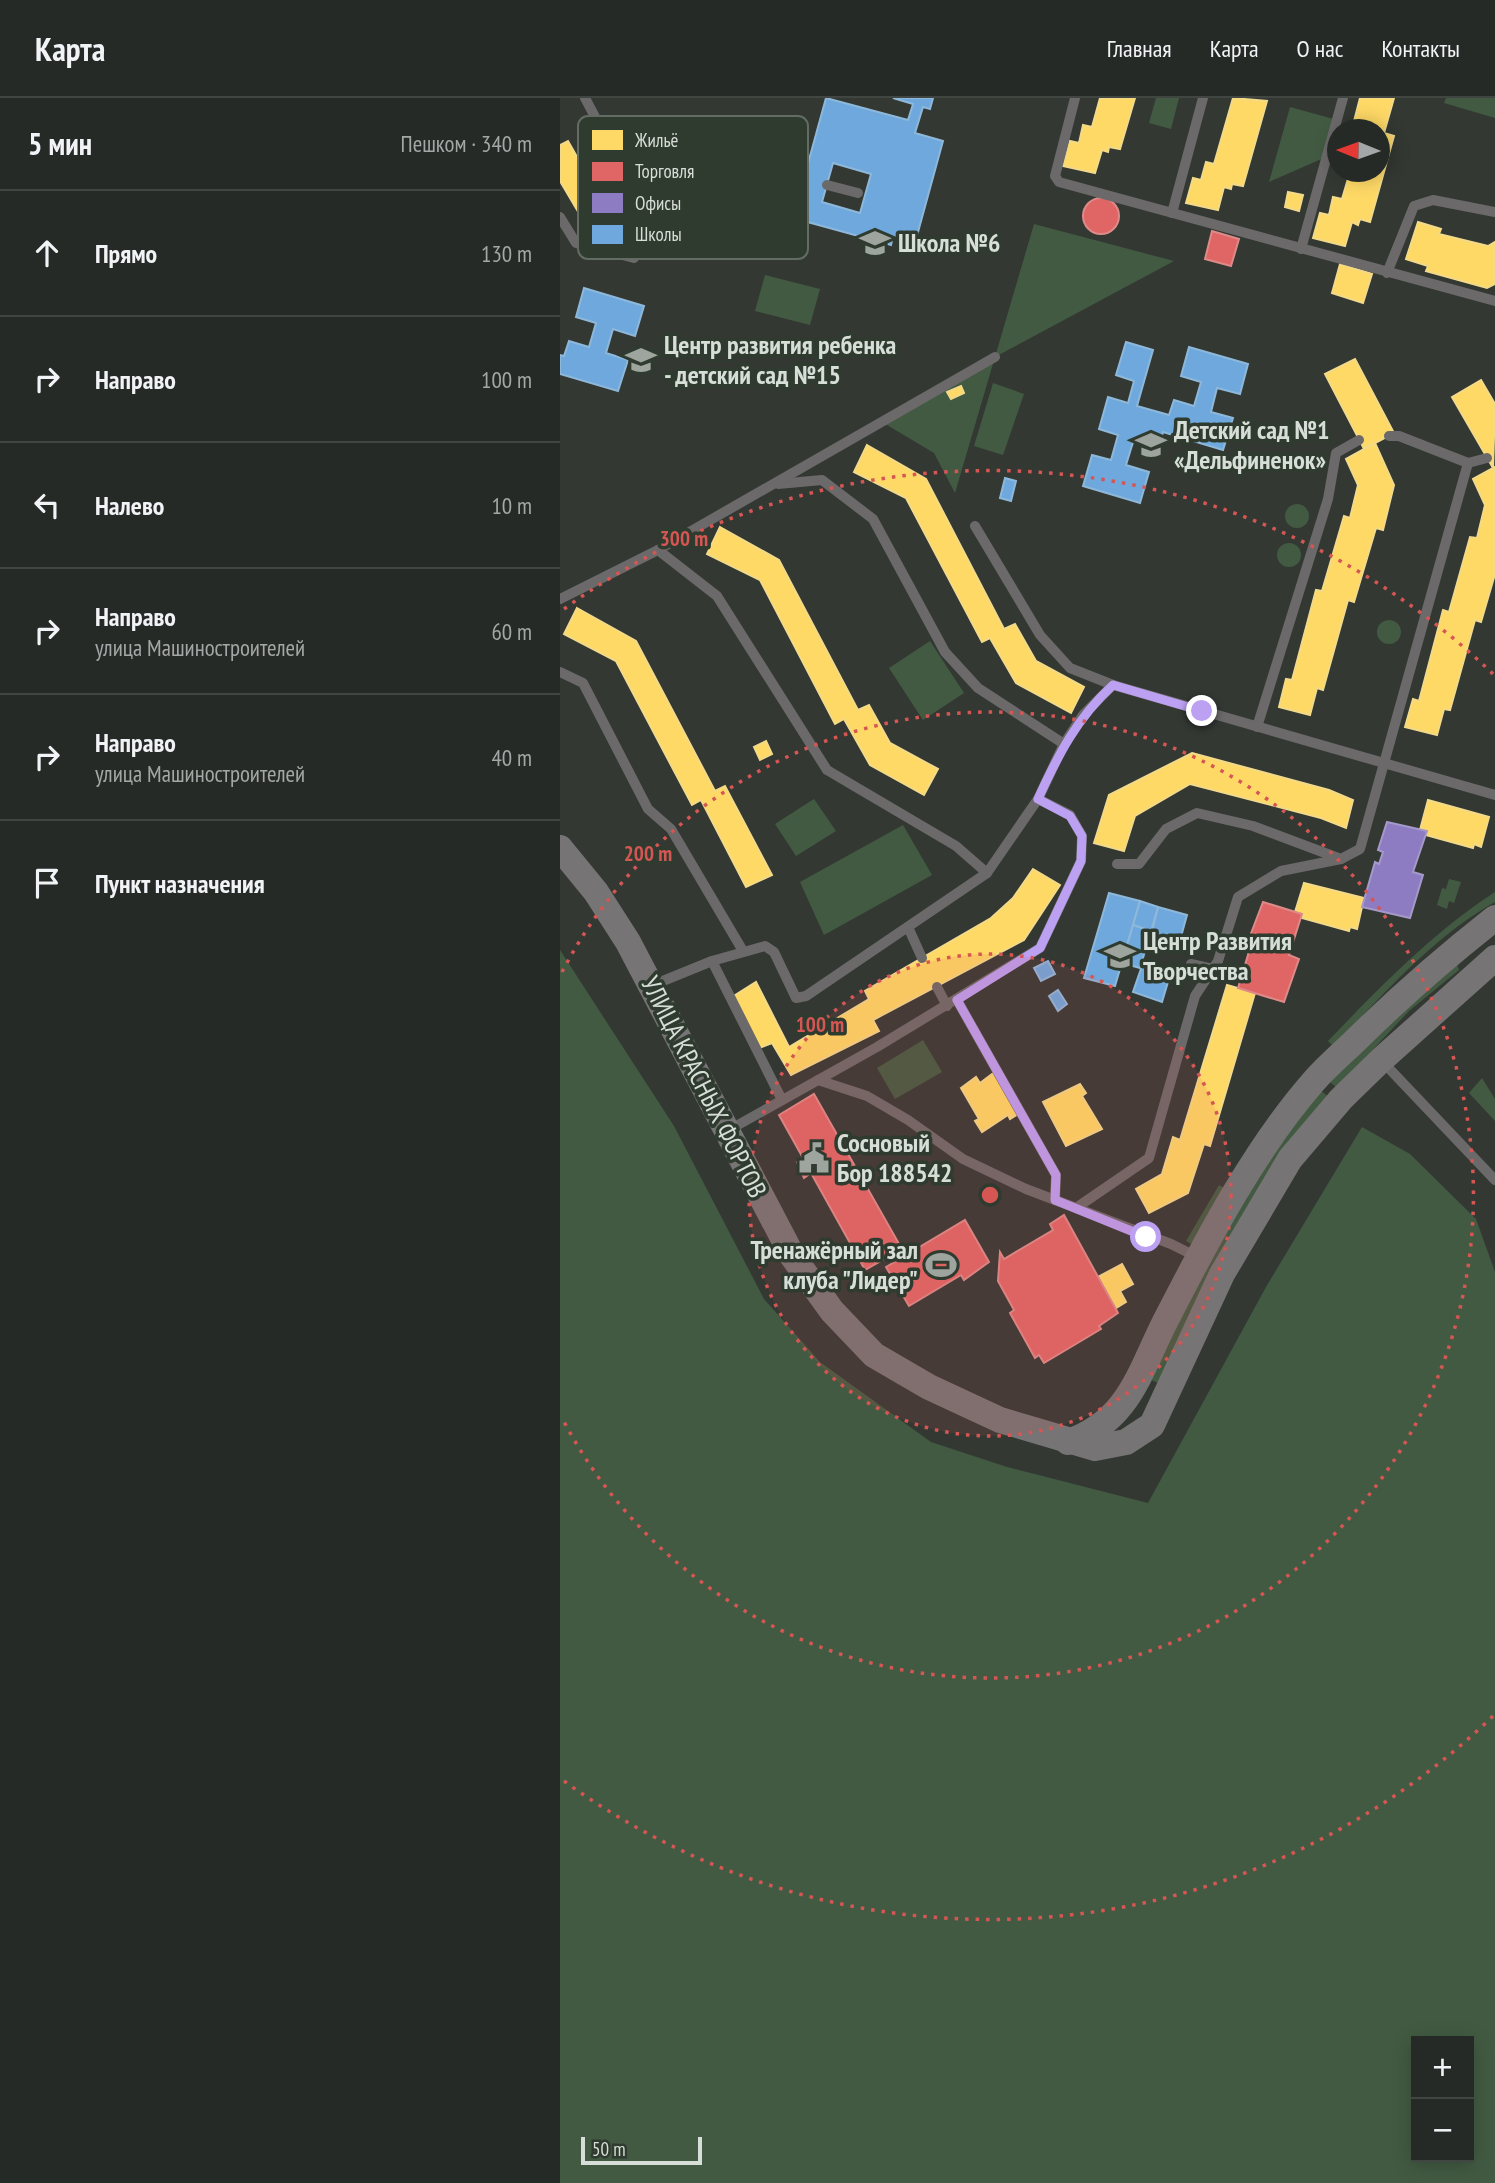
<!DOCTYPE html>
<html lang="ru">
<head>
<meta charset="utf-8">
<style>
	body { margin:0; font-family:"PT Sans Narrow",sans-serif; background:#2e322e; color:#f1f3f6 }
	.controls { position:absolute; right:21px; bottom:21px; display:grid; overflow:hidden; border-radius:0px; box-shadow:0 4px 18px #0003 }
	.controls button { width:63px; height:63px; display:grid; place-items:center; padding:0; border:0; border-bottom:2px solid #424643; background:#262a26; color:#f1f3f6; font:35px sans-serif }
	.compass { position:absolute; left:767px; top:21px; width:63px; height:63px; border-radius:50%; background:#262a26; box-shadow:0 4px 18px #0003; rotate:271deg }
	.scale { position:absolute; left:21px; bottom:18px; width:121px; box-sizing:border-box; padding-left:7px; border:4px solid #d7ded7; border-top:0; font-size:19px; line-height:24px; white-space:nowrap; color:#d7ded7; -webkit-text-stroke:5px #303b30; paint-order:stroke }
	.stop { position:absolute; width:21px; height:21px; margin:-16px; border:5px solid #bca0f2; border-radius:50%; background:#fff }
	.stop.end { background:#bca0f2; border-color:#fff; box-shadow:0 2px 7px #0008 }
	.list { margin:0; padding:0; list-style:none }
	h2 { display:flex; justify-content:space-between; align-items:center; height:91px; margin:0; padding:0 28px; font-size:30px }
	h2 small { font-size:23px; font-weight:400; color:#a4a7a7 }
	.list li { display:grid; grid-template-columns:46px 1fr auto; gap:21px; align-items:center; box-sizing:border-box; height:126px; padding:0 28px; border-top:2px solid #424643 }
	.list b { display:block; font-size:26px; white-space:nowrap }
	.list p { margin:0; font-size:23px; white-space:nowrap; color:#a4a7a7 }
	.list em { font-size:23px; font-style:normal; color:#a4a7a7 }
	.icon { flex:none; width:38px; height:38px; fill:none; stroke:currentColor; stroke-width:2; stroke-linecap:round; stroke-linejoin:round }
	.map { position:relative; flex:none; width:935px; height:2085px; overflow:hidden }
	header { display:flex; align-items:center; gap:42px; box-sizing:border-box; height:98px; padding:0 35px; background:#262a26; border-bottom:2px solid #424643 }
	header strong { font-size:33px }
	nav { display:flex; gap:38px; margin-inline-start:auto; font-size:24px }
	main { display:flex }
	aside { flex:1; background:#262a26 }
	.map>svg:first-child { display:block }
</style>
</head>
<body>
<header>
<strong>Карта</strong>
<nav><a>Главная</a><a>Карта</a><a>О нас</a><a>Контакты</a></nav>
</header>
<main>
<aside>
<h2>5 мин<small>Пешком · 340 m</small></h2>
<ul class="list">
<li><svg class="icon" aria-label="ahead" viewBox="0 0 24 24"><path d="M12 20V5M6 11l6-6 6 6"/></svg><div><b>Прямо</b></div><em>130 m</em></li>
<li><svg class="icon" aria-label="right" viewBox="0 0 24 24"><path d="M7 20v-9h11M14 6l5 5-5 5"/></svg><div><b>Направо</b></div><em>100 m</em></li>
<li><svg class="icon" aria-label="left" viewBox="0 0 24 24"><path d="M17 20v-9H6M10 6l-5 5 5 5"/></svg><div><b>Налево</b></div><em>10 m</em></li>
<li><svg class="icon" aria-label="right" viewBox="0 0 24 24"><path d="M7 20v-9h11M14 6l5 5-5 5"/></svg><div><b>Направо</b><p>улица Машиностроителей</p></div><em>60 m</em></li>
<li><svg class="icon" aria-label="right" viewBox="0 0 24 24"><path d="M7 20v-9h11M14 6l5 5-5 5"/></svg><div><b>Направо</b><p>улица Машиностроителей</p></div><em>40 m</em></li>
<li><svg class="icon" aria-label="arrive" viewBox="0 0 24 24"><path d="M6 21V4h12l-3 4 3 4H6"/></svg><div><b>Пункт назначения</b></div></li>
</ul>
</aside>
<div class="map">
<svg width="935" height="2085" viewBox="0 0 935 2085">
	<rect width="100%" height="100%" fill="#333833"/>
	<g fill="#425a42" fill-rule="evenodd">
		<path d="M596 0H619L611 31 589 25Z"/>
		<path d="M886 0H935V20L884 5Z"/>
		<path d="M730 9 777 22 766 59 709 84Z"/>
		<path d="M474 126 614 163 435 259 395 395 374 355 322 324 435 259Z"/>
		<path d="M205 177 260 191 250 227 195 213Z"/>
		<path d="M433 285 464 296 443 357 414 348Z"/>
		<circle cx="737" cy="418" r="12"/>
		<circle cx="729" cy="457" r="12"/>
		<circle cx="829" cy="534" r="12"/>
		<path d="M370 543 404 595 363 622 329 570Z"/>
		<path d="M254 701 276 733 236 758 215 726Z"/>
		<path d="M343 727 372 777 264 837 240 784Z"/>
		<path d="M889 781 901 784 894 805 889 803 887 811 877 807 882 790 886 791Z"/>
		<path d="M935 794V804C873 839 822 897 774 949L768 943C820 889 872 835 935 794Z"/>
		<path d="M0 852 114 1028 204 1201 260 1264 371 1344 447 1369 588 1405 706 1189 802 1029 850 1056 916 1121 935 1174V2085H0ZM856 1943H909V2059H856Z"/>
		<path d="M895 860 899 872 849 913 777 990 770 984Z"/>
		<path d="M363 942 382 974 335 1001 317 970Z"/>
		<path d="M922 980 935 1001V1023L909 995Z"/>
		<path d="M760 992 770 1000 598 1285 589 1281C640 1175 688 1086 760 992Z"/>
		<path d="M659 1087 673 1095 640 1151 626 1143Z"/>
	</g>
	<g fill="#ffd966" stroke="#f3da88" stroke-width="2">
		<path d="M540 0H575L560 51 549 49 548 54 542 52 535 75 503 68 510 43 519 45 523 27 532 29Z"/>
		<path d="M673 0 707 3 683 88 672 86 671 91 664 89 658 112 626 105 633 80 641 82 646 64 654 66Z"/>
		<path d="M800 0H834L824 35 834 38 810 124 800 121 798 127 792 124 785 148 753 140 760 115 769 117 773 99 782 101 790 74H820V32H801L793 27Z"/>
		<path d="M8 43 47 112 96 124 97 119 122 126 115 154 92 148 91 153 30 134 0 83V47Z"/>
		<path d="M728 94 743 97 739 113 725 109Z"/>
		<path d="M858 124 881 131 879 136 928 148 935 144V186L927 190 866 173 868 168 846 161Z"/>
		<path d="M780 166 812 176 803 205 772 195Z"/>
		<path d="M795 261 834 335 804 351 765 276Z"/>
		<path d="M921 282 935 306 933 370 892 299Z"/>
		<path d="M401 288 404 295 391 301 387 294Z"/>
		<path d="M815 345 834 387 823 432 816 430 794 504 788 502 763 592 757 590 750 617 719 609 726 581 732 582 756 492 762 493 784 418 790 420 798 387 786 361Z"/>
		<path d="M307 347 366 381 444 531 455 526 476 563 524 589 511 615 456 585 430 540 422 544 346 400 294 374Z"/>
		<path d="M935 369V476L921 524 915 522 890 612 884 611 877 637 845 629 853 601 859 603 883 512 889 514 910 439 917 440 925 407 913 381Z"/>
		<path d="M160 429 219 462 298 612 309 607 330 645 378 671 364 697 310 667 284 621 275 626 200 482 147 456Z"/>
		<path d="M17 510 76 543 155 693 165 688 212 777 186 789 141 702 132 707 56 563 4 536Z"/>
		<path d="M206 643 212 656 200 662 194 649Z"/>
		<path d="M632 655 769 692 793 702 786 730 761 720 630 686 575 718 564 753 534 745 549 697Z"/>
		<path d="M868 702 929 719 921 749 914 746 913 750 866 737 867 733 860 732Z"/>
		<path d="M473 771 500 787 464 842 313 922 319 933 231 977 212 945 199 950 172 899 196 884 229 949 309 901 305 893 431 820 453 800Z"/>
		<path d="M744 785 804 800 797 831 790 829 789 833 742 820V816L735 814Z"/>
		<path d="M667 887 695 895 650 1048 644 1046 628 1095 589 1115 576 1091 602 1076 613 1039 620 1042Z"/>
		<path d="M436 973 458 1016 450 1021 448 1017 422 1034 415 1023 419 1021 401 990 416 979 420 985Z"/>
		<path d="M520 986 526 995 522 998 542 1031 506 1048 483 1004Z"/>
		<path d="M562 1166 573 1186 560 1193 566 1204 556 1210 538 1179Z"/>
	</g>
	<g fill="#e06666" stroke="#dd8a88" stroke-width="2">
		<circle cx="541" cy="118" r="18"/>
		<path d="M652 133 679 141 671 168 645 161Z"/>
		<path d="M703 804 742 816 729 857 739 861 724 904 678 890 691 847 687 846Z"/>
		<path d="M254 996 342 1151 305 1172 251 1075 244 1080 237 1064 243 1060 219 1017Z"/>
		<path d="M504 1117 558 1215 539 1228 541 1231 484 1265 479 1257 475 1260 450 1215 454 1212 438 1183 440 1154 444 1161 493 1132 490 1126Z"/>
		<path d="M405 1122 429 1164 404 1182 401 1177 349 1208 326 1169Z"/>
	</g>
	<path fill="#8e7cc3" stroke="#a499c9" stroke-width="2" d="M827 724 867 733 853 774 863 777 850 820 802 809 815 764 819 766 823 754 818 752Z"/>
	<g fill="#6fa8dc" stroke="#8eb8da" stroke-width="2" fill-rule="evenodd">
		<path d="M266 0 348 22 353 6 333 0H373L370 11 363 9 355 35 383 43 355 145 333 138 331 147 233 120ZM273 65 311 76 300 115 262 104Z"/>
		<path d="M24 190 84 208 75 238 53 231 46 255 68 262 58 293 0 276V257L4 258 9 243 29 249 36 225 16 219Z"/>
		<path d="M566 244 593 252 577 308 609 317 614 302 634 308 641 284 621 278 629 249 688 266 680 296 657 290 651 314 673 320 663 352 603 334 599 349 574 341 566 367 589 374 580 405 523 388 532 357 551 362 558 337 539 331 548 299 568 305 574 283 556 277Z"/>
		<path d="M445 380 456 383 451 403 440 400Z"/>
		<path d="M549 795 580 803 555 888 524 880Z"/>
		<path d="M580 803 598 809 591 833 573 827Z"/>
		<path d="M598 809 627 817 619 846 591 838Z"/>
		<path d="M573 827 591 833 580 870 562 865Z"/>
		<path d="M488 863 495 876 481 883 474 870Z"/>
		<path d="M583 865 611 874 602 904 573 894Z"/>
		<path d="M498 892 507 906 498 913 489 898Z"/>
	</g>
	<g fill="none" stroke-linecap="round" stroke-linejoin="round">
		<g stroke="#6b6969" stroke-width="10">
			<path d="M25 0 72 89 237 79"/>
			<path d="M515 0 495 78 499 84 935 203"/>
			<path d="M267 87 298 95"/>
			<path d="M612 115 643 0"/>
			<path d="M0 119 16 145 74 160"/>
			<path d="M741 151 783 0"/>
			<path d="M827 175 854 108 873 102 935 114"/>
			<path d="M829 338H839L908 365 927 360"/>
			<path d="M218 386 262 382 313 421 385 554 418 590 504 646"/>
			<path d="M415 428 480 537 510 570 553 587"/>
			<path d="M98 452 157 498 267 672 396 748 427 775"/>
			<path d="M0 501 98 452 435 259"/>
			<path d="M0 574 23 585 88 711 111 731 183 853"/>
			<path d="M697 629 768 401 776 355 799 342"/>
			<path d="M557 766H579L606 731 637 715 693 728 781 761"/>
			<path d="M348 829 362 860"/>
			<path d="M152 863 222 1002"/>
			<path d="M631 866 653 871"/>
			<path d="M93 887 152 863 205 848 214 854 236 900 246 898 427 775 478 701 504 646 523 617 553 587 935 697"/>
			<path d="M377 889 387 908"/>
			<path d="M397 902 496 1077 495 1102"/>
			<path d="M821 962 935 1082"/>
			<path d="M258 982 307 998 348 1022 403 1061 466 1091 611 1146 637 1159"/>
			<path d="M169 1032 317 949 480 850 521 763 522 738 510 717 478 701"/>
			<path d="M516 1110 589 1060 635 898 658 863 678 799 721 773 781 761 800 751 908 365"/>
		</g>
		<g stroke="#767474" stroke-width="26">
			<path d="M0 750 36 794 68 844 233 1159 272 1213 314 1257 369 1289 440 1322 535 1350 566 1344 592 1327 662 1176 730 1061 781 1001 821 962 935 860"/>
			<path d="M508 1344C572 1322 580 1270 609 1216 649 1138 696 1049 754 983 768 967 785 953 800 938 843 896 888 857 935 820"/>
		</g>
	</g>
	<g fill="none" stroke-linecap="round" stroke-linejoin="round">
		<path stroke="#bca0f2" stroke-width="9" d="M586 1139 495 1102 496 1077 397 902 480 850 521 763 522 738 510 718 478 701C498 657 517 620 553 587L642 613"/>
	</g>
	<circle cx="430" cy="1097" r="241" fill="#d65654" fill-opacity=".12"/>
	<g fill="none" stroke="#d65654" stroke-width="3.5" stroke-dasharray="3.5 7">
		<circle cx="430" cy="1097" r="241"/>
		<path d="M2 874A483 483 0 1 1 2 1320"/>
		<path d="M933 1618A724 724 0 0 1 4 1683M4 511A724 724 0 0 1 933 576"/>
	</g>
	<defs>
		<g id="school-bare" transform="scale(2.415)"><path d="M0-5L7-2L0 1L-7-2ZM-4 1L0 2.5L4 1V4Q0 6-4 4Z" fill="#9ea49e" stroke="#303b30" stroke-width="2.5" paint-order="stroke"/></g>
		<g id="civic-bare" transform="scale(2.415)"><path d="M-.6-6.5H3V-4.5H.6V-3L4-1V1h2V6H-6V1h2V-1L-.6-3ZM-1.2 2.5V6h2.4V2.5Z" fill="#9ea49e" stroke="#303b30" stroke-width="2.5" paint-order="stroke"/></g>
		<g id="stadium-bare" transform="scale(2.415)"><path d="M0-5a6.5 5 0 1 0 0 10a6.5 5 0 1 0 0-10ZM-3.5-1.8h7v3.6h-7Z" fill="#9ea49e" stroke="#303b30" stroke-width="2.5" paint-order="stroke"/></g>
	</defs>
	<g fill-rule="evenodd">
		<use href="#school-bare" x="315" y="145"/>
		<use href="#school-bare" x="81" y="262"/>
		<use href="#school-bare" x="591" y="347"/>
		<use href="#school-bare" x="560" y="858"/>
		<use href="#civic-bare" x="254" y="1060"/>
		<use href="#stadium-bare" x="381" y="1167"/>
	</g>
	<g text-anchor="middle" stroke-width="7" stroke-linejoin="round" paint-order="stroke">
		<g font-size="26" font-weight="bold" fill="#d7ded7" stroke="#303b30" text-anchor="start">
			<text x="338" y="154">Школа №6</text>
			<text x="104" y="256">Центр развития ребенка<tspan x="104" dy="30">- детский сад №15</tspan></text>
			<text x="614" y="341">Детский сад №1<tspan x="614" dy="30">«Дельфиненок»</tspan></text>
			<text x="583" y="852">Центр Развития<tspan x="583" dy="30">Творчества</tspan></text>
			<text x="277" y="1054">Сосновый<tspan x="277" dy="30">Бор 188542</tspan></text>
			<text x="358" y="1161" text-anchor="end">Тренажёрный зал<tspan x="358" dy="30">клуба "Лидер"</tspan></text>
		</g>
		<g font-size="26" fill="#d7ded7" stroke="#303b30">
			<text transform="translate(144 989) rotate(63)" y="9">УЛИЦА КРАСНЫХ ФОРТОВ</text>
		</g>
	</g>
	<rect x="18" y="18" width="230" height="143" rx="10" fill="#303b30" stroke="#626c62" stroke-width="2"/>
	<rect x="32" y="32" width="31" height="20" fill="#ffd966"/>
	<rect x="32" y="64" width="31" height="19" fill="#e06666"/>
	<rect x="32" y="95" width="31" height="20" fill="#8e7cc3"/>
	<rect x="32" y="127" width="31" height="19" fill="#6fa8dc"/>
	<g font-size="19" fill="#d7ded7">
		<text x="75" y="49">Жильё</text>
		<text x="75" y="80">Торговля</text>
		<text x="75" y="112">Офисы</text>
		<text x="75" y="143">Школы</text>
	</g>
	<circle cx="430" cy="1097" r="10" fill="#d65654" stroke="#303b30" stroke-width="3.5"/>
	<g font-size="21" text-anchor="middle" font-weight="bold" fill="#d65654" stroke="#303b30" stroke-width="7" stroke-linejoin="round" paint-order="stroke">
		<text x="124" y="448">300 m</text>
		<text x="88" y="763">200 m</text>
		<text x="260" y="934">100 m</text>
	</g>
</svg>
<div class="controls">
<button>+</button>
<button>−</button>
</div>
<svg class="compass" viewBox="-18 -18 36 36"><path d="M0-13l5 13h-10z" fill="#e53935"/><path d="M0 13l5-13h-10z" fill="#a4a7a7"/></svg>
<div class="scale">50 m</div>
<div class="stop" style="left:586px;top:1139px"></div>
<div class="stop end" style="left:642px;top:613px"></div>
</div>
</main>
</body>
</html>
